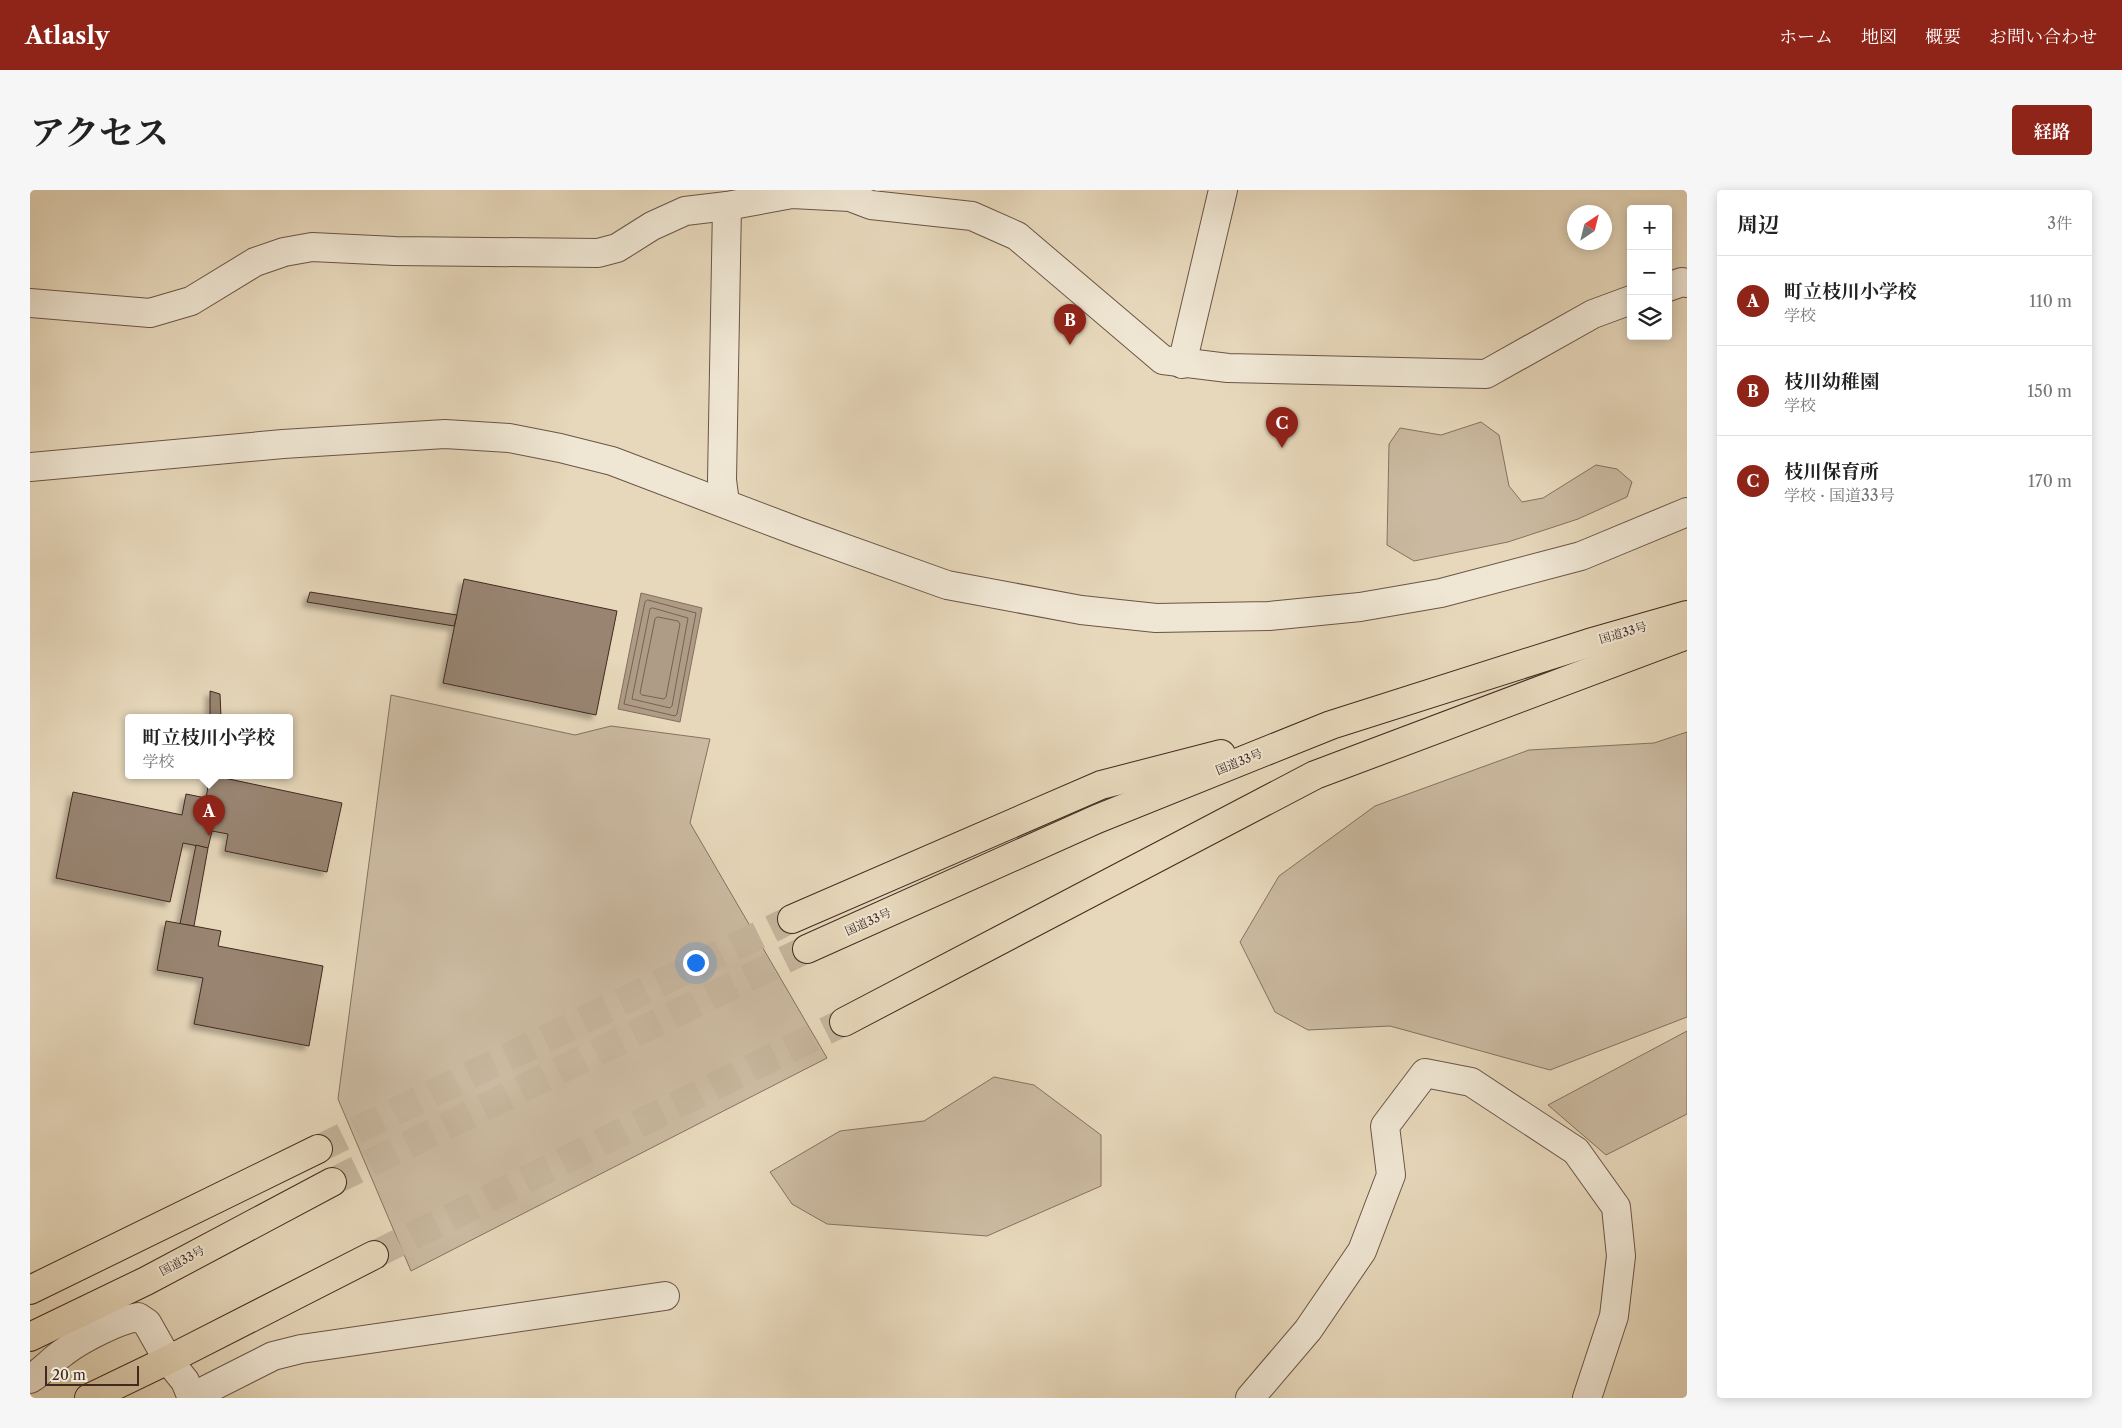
<!DOCTYPE html>
<html lang="ja">
<head>
<meta charset="utf-8">
<style>
	body { margin:0; font-family:"Libre Caslon Text","Noto Serif JP",serif; background:#f6f6f6; color:#222 }
	.controls { position:absolute; right:15px; top:15px; display:grid; overflow:hidden; border-radius:5px; box-shadow:0 2px 12px #0003 }
	.controls button { width:45px; height:45px; display:grid; place-items:center; padding:0; border:0; border-bottom:1px solid #e0e0e0; background:#fff; color:#222; font:25px sans-serif }
	.compass { position:absolute; left:1537px; top:15px; width:45px; height:45px; border-radius:50%; background:#fff; box-shadow:0 2px 12px #0003; rotate:35deg }
	.scale { position:absolute; left:15px; bottom:12px; width:94px; box-sizing:border-box; padding-left:5px; border:2px solid #422920; border-top:0; font-size:14px; line-height:18px; white-space:nowrap; color:#422920; -webkit-text-stroke:4px #efe6d3; paint-order:stroke }
	.you { position:absolute; left:665px; top:772px; width:18px; height:18px; margin:-12px; border:4px solid #fff; border-radius:50%; background:#1a73e8; box-shadow:0 0 0 8px #1a73e833 }
	.badge { display:grid; place-items:center; width:32px; height:32px; border-radius:50%; background:#8f2418; color:#fff; font-size:16px; font-weight:700 }
	.pin { position:absolute; translate:-50% -41px; filter:drop-shadow(0 1px 2px #0008) }
	.pin::after { content:''; position:absolute; top:26px; width:18px; height:15px; background:inherit; clip-path:polygon(0 0,100% 0,50% 100%) }
	.popup { position:absolute; left:95px; top:524px; width:168px; height:65px; box-sizing:border-box; display:grid; place-content:center; border-radius:5px; background:#fff; filter:drop-shadow(0 1px 4px #0005); font-size:16px; white-space:nowrap; color:#767676 }
	.popup b { font-size:19px; color:#222 }
	.popup::after { content:''; position:absolute; left:50%; top:100%; margin-left:-10px; border:10px solid transparent; border-top-color:#fff }
	.list { margin:0; padding:0; list-style:none }
	h2 { display:flex; justify-content:space-between; align-items:center; height:65px; margin:0; padding:0 20px; font-size:21px }
	h2 small { font-size:16px; font-weight:400; color:#767676 }
	.list li { display:grid; grid-template-columns:32px 1fr auto; gap:15px; align-items:center; box-sizing:border-box; height:90px; padding:0 20px; border-top:1px solid #e0e0e0 }
	.list b { display:block; font-size:19px; white-space:nowrap }
	.list p { margin:0; font-size:16px; white-space:nowrap; color:#767676 }
	.list em { font-size:16px; font-style:normal; color:#767676 }
	.icon { flex:none; width:28px; height:28px; fill:none; stroke:currentColor; stroke-width:2; stroke-linecap:round; stroke-linejoin:round }
	.map { position:relative; flex:none; width:1657px; height:1208px; overflow:hidden; border-radius:5px }
	header { display:flex; align-items:center; gap:30px; box-sizing:border-box; height:70px; padding:0 25px; background:#8f2418; color:#fff }
	header strong { font-size:24px }
	nav { display:flex; gap:28px; margin-inline-start:auto; font-size:18px }
	.intro { display:flex; align-items:center; justify-content:space-between; box-sizing:border-box; height:120px; padding:0 30px }
	h1 { margin:0; font-size:35px }
	.button { padding:12px 22px; border-radius:5px; background:#8f2418; color:#fff; font-size:18px; font-weight:700 }
	main { display:flex; gap:30px; padding:0 30px }
	aside { flex:1; background:#fff; border-radius:5px; box-shadow:0 2px 12px #0003 }
	.map>svg:first-child { display:block }
</style>
</head>
<body>
<header>
<strong>Atlasly</strong>
<nav><a>ホーム</a><a>地図</a><a>概要</a><a>お問い合わせ</a></nav>
</header>
<div class="intro"><h1>アクセス</h1><a class="button">経路</a></div>
<main>
<div class="map">
<svg width="1657" height="1208" viewBox="0 0 1657 1208">
	<defs>
		<filter id="shadow"><feDropShadow dx="-4.5" dy="4.5" stdDeviation="2.5" flood-color="#0004"/></filter>
	</defs>
	<rect width="100%" height="100%" fill="#e7d8bb"/>
	<filter id="stains"><feTurbulence type="fractalNoise" baseFrequency=".004" numOctaves="4"/><feColorMatrix values="0 0 0 0 .2 0 0 0 0 .09 0 0 0 0 .02 0 0 0 .5 -.17"/></filter>
	<radialGradient id="worn" r=".72"><stop offset=".6" stop-color="#630" stop-opacity="0"/><stop offset="1" stop-color="#630" stop-opacity=".3"/></radialGradient>
	<g fill="#cbbaa1" stroke="#867260">
		<path d="M1451 232 1469 245 1479 296 1492 312 1513 308 1566 275 1587 279 1602 292 1597 307 1548 329 1478 352 1384 371 1357 355 1359 254 1370 238 1411 245Z"/>
		<path d="M361 505 545 545 581 536 680 549 660 633 797 868 381 1081 308 909Z"/>
		<path d="M1657 542V827L1520 880 1360 836 1278 840 1245 822 1210 752 1249 686 1345 616 1499 560 1624 553Z"/>
		<path d="M1657 841V924L1576 965 1518 915Z"/>
		<path d="M964 887 1004 895 1071 945V996L957 1046 797 1034 762 1014 740 982 810 941 894 931Z"/>
	</g>
	<path fill="#af9c86" stroke="#836e5d" d="M611 403 672 418 650 532 588 519Z"/>
	<g fill="none" stroke-linecap="round" stroke-linejoin="round">
		<g stroke="#786253" stroke-width="1">
			<path d="M618 410 666 423 647 524 645 526 594 514 615 412Z"/>
			<path d="M623 418 658 428 642 516 640 518 602 509 620 419Z"/>
			<path d="M628 427 648 431 650 434 636 507 634 509 612 505 610 503 625 429Z"/>
		</g>
	</g>
	<g fill="#988471" stroke="#422920" filter="url(#shadow)">
		<path d="M434 389 587 421 566 525 413 493Z"/>
		<path d="M280 402 427 425 424 436 277 412Z"/>
		<path d="M180 501 190 504 191 527H180Z"/>
		<path d="M180 585H193V588Z"/>
		<path d="M180 585 312 613 297 682 195 661 198 644 182 641 178 658 153 653 140 712 26 688 43 602 152 625 156 604 176 608Z"/>
		<path d="M166 655 178 658 164 736 150 734Z"/>
		<path d="M136 731 191 741 188 756 293 776 279 856 164 834 173 788 127 780Z"/>
	</g>
	<g fill="none" stroke-linecap="round" stroke-linejoin="round">
		<g stroke="#c6b59c" stroke-width="28" stroke-dasharray="28 14" stroke-linecap="butt">
			<path d="M288 959 762 729"/>
			<path d="M302 992 777 759"/>
			<path d="M344 1065 814 832"/>
		</g>
		<g stroke="#6b5547" stroke-width="30">
			<g id="minor">
				<path d="M1638 97 1652 92 1657 93"/>
				<path d="M0 113 120 123 161 111 225 72 254 62 282 57 365 61 568 63 587 58 622 36 655 21 697 16"/>
				<path d="M1152 174 1193 0"/>
				<path d="M0 277 253 254 415 244 479 248 530 258 582 271 769 342 917 395 1051 420 1126 428 1239 426 1330 417 1411 403 1551 366 1657 322"/>
				<path d="M695 313 692 290 697 16 762 4 820 7 841 15 942 26 987 46 1133 170 1198 178 1456 184 1563 124 1601 110"/>
				<path d="M0 1189C12 1182 22 1170 34 1162 51 1149 88 1130 108 1127L117 1133 138 1170 155 1191 162 1208"/>
				<path d="M162 1207 243 1166 271 1159 635 1106"/>
				<path d="M1220 1208 1278 1140 1332 1061 1361 985 1355 936 1395 883 1441 892 1546 961 1586 1017 1591 1066 1584 1126 1557 1208"/>
			</g>
		</g>
		<g stroke="#422920" stroke-width="30">
			<g id="highway">
				<path d="M762 729 1071 595 1191 564"/>
				<path d="M777 759 1067 629 1301 535 1559 453 1657 425"/>
				<path d="M814 832 1285 585 1657 445"/>
				<path d="M0 1100 288 959"/>
				<path d="M0 1147 116 1091 302 992"/>
				<path d="M59 1208 138 1170 344 1065"/>
			</g>
		</g>
		<use href="#minor" stroke="#efe6d3" stroke-width="28"/>
		<use href="#highway" stroke="#e7d8bb" stroke-width="28"/>
	</g>
	<g text-anchor="middle" stroke-width="4" stroke-linejoin="round" paint-order="stroke">
		<g font-size="12" fill="#422920" stroke="#efe6d3">
			<text transform="translate(1593 443) rotate(-16)" y="4">国道33号</text>
			<text transform="translate(1209 572) rotate(-22)" y="4">国道33号</text>
			<text transform="translate(838 732) rotate(-24)" y="4">国道33号</text>
			<text transform="translate(152 1071) rotate(-28)" y="4">国道33号</text>
		</g>
	</g>
	<rect width="100%" height="100%" filter="url(#stains)"/>
	<rect width="100%" height="100%" fill="url(#worn)"/>
</svg>
<div class="controls">
<button>+</button>
<button>−</button>
<button><svg class="icon" aria-label="layers" viewBox="0 0 24 24"><path d="M12 4l9 5-9 5-9-5zM3 14l9 5 9-5"/></svg></button>
</div>
<svg class="compass" viewBox="-18 -18 36 36"><path d="M0-13l5 13h-10z" fill="#e53935"/><path d="M0 13l5-13h-10z" fill="#767676"/></svg>
<div class="scale">20 m</div>
<div class="you"></div>
<div class="pin badge" style="left:179px;top:646px">A</div>
<div class="popup"><b>町立枝川小学校</b>学校</div>
<div class="pin badge" style="left:1040px;top:155px">B</div>
<div class="pin badge" style="left:1252px;top:258px">C</div>
</div>
<aside>
<h2>周辺<small>3件</small></h2>
<ul class="list">
<li><span class="badge">A</span><div><b>町立枝川小学校</b><p>学校</p></div><em>110 m</em></li>
<li><span class="badge">B</span><div><b>枝川幼稚園</b><p>学校</p></div><em>150 m</em></li>
<li><span class="badge">C</span><div><b>枝川保育所</b><p>学校 · 国道33号</p></div><em>170 m</em></li>
</ul>
</aside>
</main>
</body>
</html>
